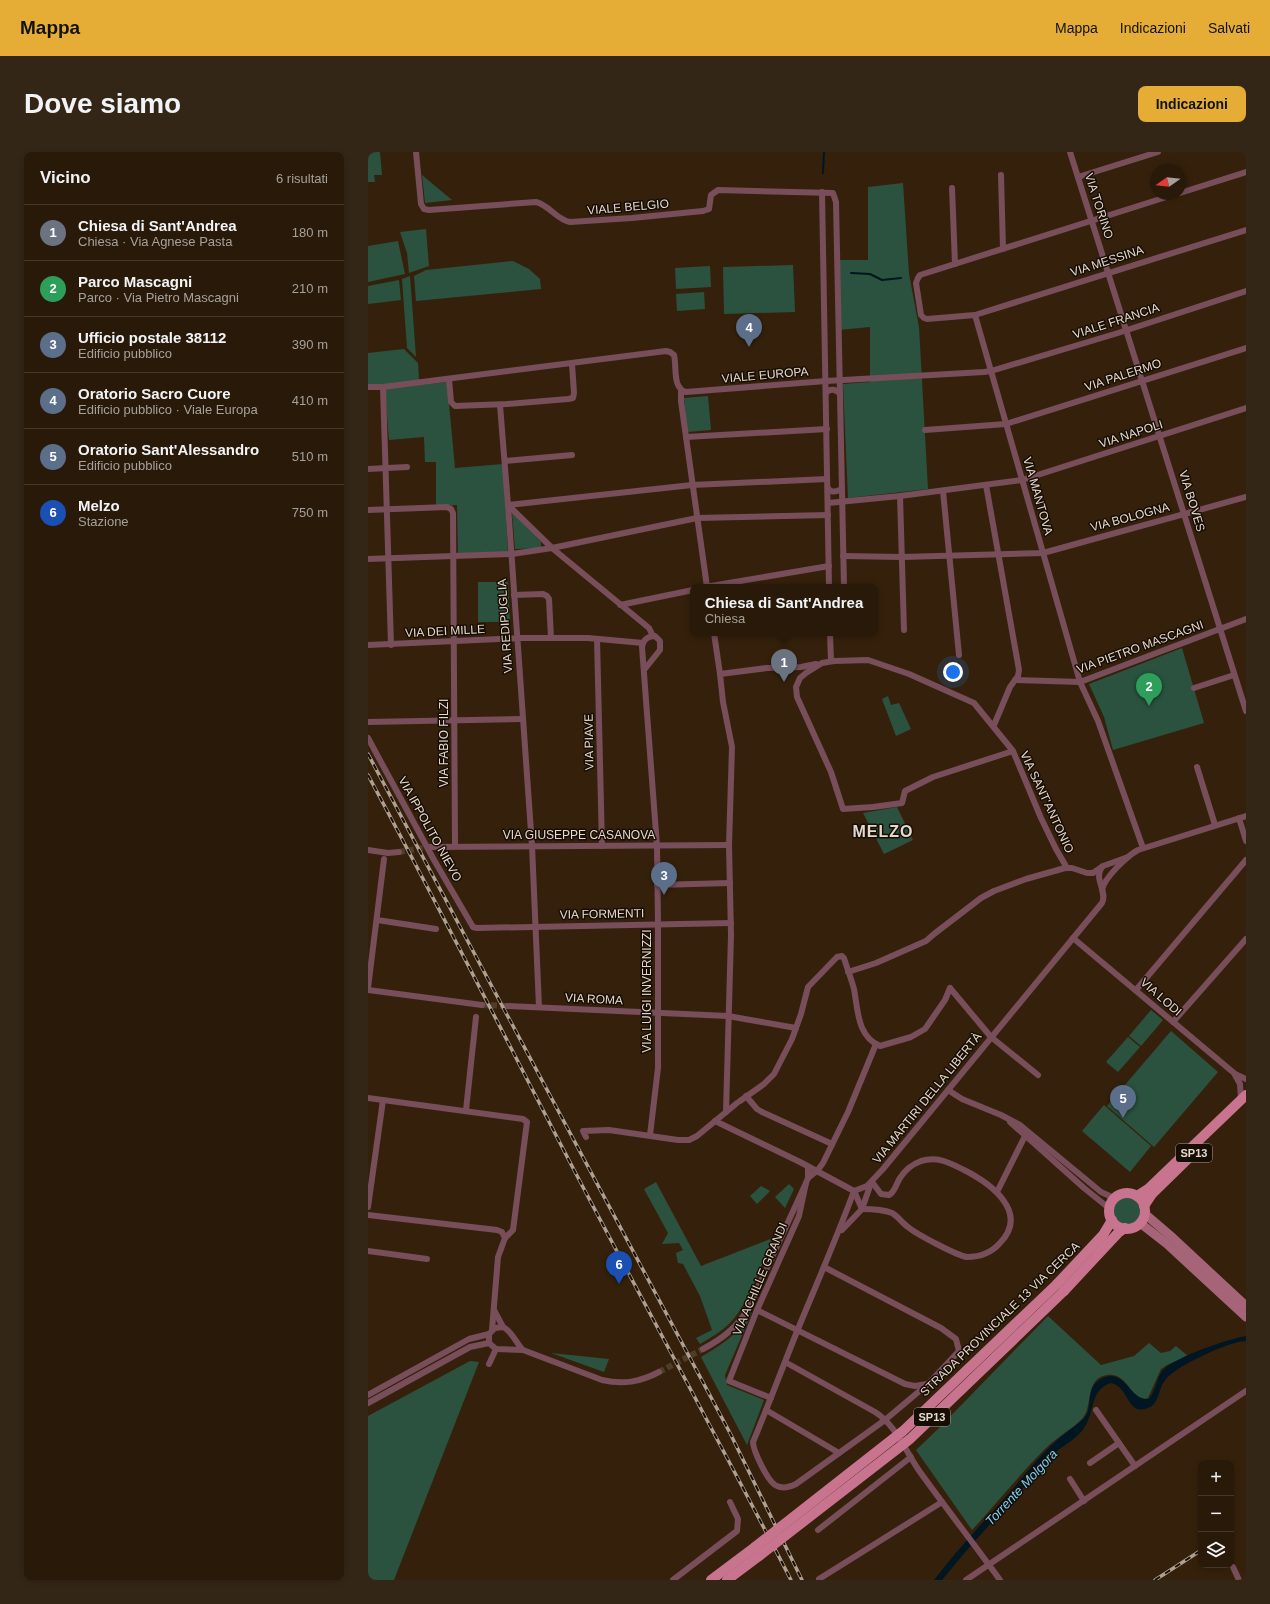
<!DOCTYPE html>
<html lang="it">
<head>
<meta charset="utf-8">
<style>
	body { margin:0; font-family:Arial,sans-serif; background:#342616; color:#f1f3f6 }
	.controls { position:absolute; right:12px; bottom:12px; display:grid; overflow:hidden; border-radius:8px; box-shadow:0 2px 6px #0003 }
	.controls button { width:36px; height:36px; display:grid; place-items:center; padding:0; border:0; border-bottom:1px solid #443829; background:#281908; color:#f1f3f6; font:20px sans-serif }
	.compass { position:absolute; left:782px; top:12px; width:36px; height:36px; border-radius:50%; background:#281908; box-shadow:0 2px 6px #0003; rotate:256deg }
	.you { position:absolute; left:585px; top:520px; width:14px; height:14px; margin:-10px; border:3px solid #fff; border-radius:50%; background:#1a73e8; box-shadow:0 0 0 6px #1a73e833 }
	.badge { display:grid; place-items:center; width:26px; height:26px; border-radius:50%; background:#e5ad35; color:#fff; font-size:13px; font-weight:700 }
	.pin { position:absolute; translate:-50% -33px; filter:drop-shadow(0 1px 2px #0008) }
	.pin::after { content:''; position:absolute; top:21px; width:14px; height:12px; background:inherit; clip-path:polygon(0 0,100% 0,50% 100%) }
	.popup { position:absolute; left:322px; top:432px; width:188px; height:52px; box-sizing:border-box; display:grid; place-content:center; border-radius:8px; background:#281908; filter:drop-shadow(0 1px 3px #0005); font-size:13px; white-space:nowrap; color:#a5a09c }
	.popup b { font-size:15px; color:#f1f3f6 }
	.popup::after { content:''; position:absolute; left:50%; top:100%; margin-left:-8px; border:8px solid transparent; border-top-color:#281908 }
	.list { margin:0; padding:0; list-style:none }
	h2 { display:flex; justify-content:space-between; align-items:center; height:52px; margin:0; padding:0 16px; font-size:17px }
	h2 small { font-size:13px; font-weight:400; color:#a5a09c }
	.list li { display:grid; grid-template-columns:26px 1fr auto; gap:12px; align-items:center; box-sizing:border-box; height:56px; padding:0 16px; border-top:1px solid #443829 }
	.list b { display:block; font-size:15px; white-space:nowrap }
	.list p { margin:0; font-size:13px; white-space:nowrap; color:#a5a09c }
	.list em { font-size:13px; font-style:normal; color:#a5a09c }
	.icon { flex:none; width:22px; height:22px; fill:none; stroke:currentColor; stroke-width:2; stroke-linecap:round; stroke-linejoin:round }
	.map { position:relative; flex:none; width:878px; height:1428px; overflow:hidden; border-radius:8px }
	header { display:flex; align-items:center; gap:24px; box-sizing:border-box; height:56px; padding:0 20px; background:#e5ad35; color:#111 }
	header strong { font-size:19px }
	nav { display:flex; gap:22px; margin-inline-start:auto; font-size:14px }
	.intro { display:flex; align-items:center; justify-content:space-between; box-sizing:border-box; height:96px; padding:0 24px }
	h1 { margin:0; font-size:28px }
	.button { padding:10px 18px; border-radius:8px; background:#e5ad35; color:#111; font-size:14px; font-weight:700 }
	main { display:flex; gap:24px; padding:0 24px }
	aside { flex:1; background:#281908; border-radius:8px; box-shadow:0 2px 6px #0003 }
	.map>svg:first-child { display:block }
</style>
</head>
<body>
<header>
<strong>Mappa</strong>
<nav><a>Mappa</a><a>Indicazioni</a><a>Salvati</a></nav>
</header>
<div class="intro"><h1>Dove siamo</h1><a class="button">Indicazioni</a></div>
<main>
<aside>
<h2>Vicino<small>6 risultati</small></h2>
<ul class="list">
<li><span class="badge" style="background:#6b7280">1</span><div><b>Chiesa di Sant'Andrea</b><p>Chiesa · Via Agnese Pasta</p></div><em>180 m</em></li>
<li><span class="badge" style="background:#2e9e5b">2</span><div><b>Parco Mascagni</b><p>Parco · Via Pietro Mascagni</p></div><em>210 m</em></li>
<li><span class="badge" style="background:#5c6f8a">3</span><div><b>Ufficio postale 38112</b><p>Edificio pubblico</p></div><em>390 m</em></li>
<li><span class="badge" style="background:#5c6f8a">4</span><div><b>Oratorio Sacro Cuore</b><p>Edificio pubblico · Viale Europa</p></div><em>410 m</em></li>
<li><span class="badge" style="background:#5c6f8a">5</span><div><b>Oratorio Sant'Alessandro</b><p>Edificio pubblico</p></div><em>510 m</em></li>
<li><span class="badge" style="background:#1a4fb4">6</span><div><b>Melzo</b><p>Stazione</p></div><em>750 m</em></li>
</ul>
</aside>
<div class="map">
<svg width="878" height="1428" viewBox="0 0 878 1428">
	<rect width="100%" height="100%" fill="#35210b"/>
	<g fill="#2b523e">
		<path d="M0 0H12L14 23H6L7 30H0Z"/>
		<path d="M54 23 84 48 57 51Z"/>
		<path d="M535 31 541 122 551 175 560 337 480 346 475 232 502 230V175L471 178 469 108H500V35Z"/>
		<path d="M58 77 61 114 41 121 39 101 32 80Z"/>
		<path d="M30 89 37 122 0 130V94Z"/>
		<path d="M145 109 161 117 172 127 173 137 48 149 46 124 58 118Z"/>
		<path d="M425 113 427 160 356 162 355 115Z"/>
		<path d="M342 114 343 135 308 137 307 116Z"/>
		<path d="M42 124 48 205 39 196 34 127Z"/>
		<path d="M31 128 33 148 0 152V134Z"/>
		<path d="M336 140 337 157 309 159 308 142Z"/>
		<path d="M36 197 50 211 51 229 16 233 0 232V201Z"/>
		<path d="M79 230 87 316 135 312 140 400 90 402 89 353 68 354V310H57L56 285 21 288 17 237Z"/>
		<path d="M340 244 343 278 319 280 316 246Z"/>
		<path d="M144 360 173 390V396L147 397Z"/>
		<path d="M110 430H140L142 470H110Z"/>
		<path d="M814 496 836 571 745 598 736 565 721 532Z"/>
		<path d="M520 544 523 553 531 551 543 577 528 584 514 547Z"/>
		<path d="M529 655 545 688 516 702 495 661Z"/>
		<path d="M783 858 795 868 773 894 761 884Z"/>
		<path d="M803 879 850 920 786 995 739 954Z"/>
		<path d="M760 885 772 895 750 920 738 910Z"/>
		<path d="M736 953 783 994 762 1020 714 979Z"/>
		<path d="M288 1030 333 1114 405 1086C394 1111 381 1151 362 1171 353 1180 342 1186 332 1192L328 1186 344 1178 332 1144 315 1112 310 1111 308 1101 315 1098 311 1091 294 1092 300 1081 276 1037Z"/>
		<path d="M421 1032 426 1037 417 1056 407 1045Z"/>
		<path d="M393 1034 402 1039 389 1052 382 1044Z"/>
		<circle cx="759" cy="1058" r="15"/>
		<path d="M384 1160 357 1223 359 1233 396 1248 379 1293 333 1205C355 1192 370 1182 384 1160Z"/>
		<path d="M680 1164 733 1213 766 1204 781 1191 793 1201 802 1199 808 1194 820 1204 799 1213 793 1217 780 1246 774 1248 770 1247C760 1235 753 1218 735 1224 717 1230 725 1256 714 1267 703 1278 689 1285 678 1296 652 1322 629 1351 604 1378L548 1298 570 1277Z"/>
		<path d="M183 1201 241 1207 236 1220Z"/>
		<path d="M102 1209 111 1210 26 1428H2L0 1424V1264Z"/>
	</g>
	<path fill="#001622" d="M878 1184V1189C862 1189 808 1214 798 1227 791 1234 792 1247 784 1254 779 1257 772 1259 767 1256 757 1247 757 1235 743 1231 720 1238 728 1264 713 1280 704 1290 692 1295 683 1305 672 1317 661 1330 650 1342 624 1370 598 1398 574 1428H566C590 1397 617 1368 643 1339 657 1323 670 1305 686 1291 695 1282 707 1275 716 1266 727 1255 714 1234 737 1225 758 1218 762 1248 780 1247 787 1243 788 1226 795 1218 807 1205 860 1187 878 1184Z"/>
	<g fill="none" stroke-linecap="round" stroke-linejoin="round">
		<g stroke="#001622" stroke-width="2">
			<path d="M455 21 456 0"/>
			<path d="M483 121 502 122 514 128 533 126"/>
		</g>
		<g stroke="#503c28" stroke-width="6" stroke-dasharray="6 3" stroke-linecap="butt">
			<path d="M31 700 61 695"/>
			<path d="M114 853 139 854"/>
			<path d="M291 1220 335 1197"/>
		</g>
		<g stroke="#784e5b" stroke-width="6">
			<path d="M48 0 53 52 56 57 61 58 168 50C181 53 189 68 202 70L264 66 335 59 341 57 343 43 350 38 465 41 468 50 476 435"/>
			<path d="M702 0 878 559"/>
			<path d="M633 23 635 97"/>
			<path d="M710 25 790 0"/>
			<path d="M584 36 587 112"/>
			<path d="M454 40 461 435"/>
			<path d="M812 41 878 20"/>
			<path d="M808 42 552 123 550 126 548 131 553 163 556 166 559 167 607 163 878 78"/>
			<path d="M607 163 712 530 730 569 775 696"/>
			<path d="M81 227 83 250 87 254 139 252 200 247 205 246 206 241 204 212"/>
			<path d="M0 235H15L298 199 302 200 306 203C309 215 304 236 318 240L458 229 616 220 623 219 750 181 878 139"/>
			<path d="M15 235 23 493"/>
			<path d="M313 238V249L339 435"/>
			<path d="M458 241C462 236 468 237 472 242"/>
			<path d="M132 253 140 353 164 694 171 855"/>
			<path d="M557 278 638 272 878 196"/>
			<path d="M318 285 459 277"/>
			<path d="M137 309 204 303"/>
			<path d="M0 317 39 315"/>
			<path d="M618 333 651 518 650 524 642 535 626 573"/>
			<path d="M460 336C463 342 469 339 474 337"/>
			<path d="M575 339 591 503"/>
			<path d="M532 344 536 478"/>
			<path d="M460 351 532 344 654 328 878 256"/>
			<path d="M140 353 324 333 459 327"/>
			<path d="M140 353 184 396 281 476 285 484"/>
			<path d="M0 358 79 355 83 357 85 361 87 692"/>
			<path d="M475 404 534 405 675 401 878 345"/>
			<path d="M0 407 144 402 184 396 329 366 460 363"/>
			<path d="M337 435 461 414"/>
			<path d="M146 443 175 442 179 444 181 447 183 486"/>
			<path d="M252 453 325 438"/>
			<path d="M346 481 352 522 355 550 364 595 361 693 363 783 358 960"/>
			<path d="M462 481 463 509"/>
			<path d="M229 487 234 694"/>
			<path d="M0 493 154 486H220L275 491"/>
			<path d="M276 518 292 498V489L287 484C280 484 275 488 274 495L289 694 290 772V916L282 983"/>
			<path d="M352 522 399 516 433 515 448 512"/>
			<path d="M647 528 712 530 878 467"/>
			<path d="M826 536 866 523"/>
			<path d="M0 570 154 567"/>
			<path d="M0 586 66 708 105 775 109 776 363 771"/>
			<path d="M645 599 565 625 537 639 534 651 505 655 475 657 463 620 429 545 428 535 432 526 438 521 454 511 466 509 500 508 541 522 606 551 645 599 673 666 688 697 699 716"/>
			<path d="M829 615 847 673"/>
			<path d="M871 666 878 689"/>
			<path d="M61 695 361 693"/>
			<path d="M0 698 20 701 31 700"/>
			<path d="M289 733 362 731"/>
			<path d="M734 738C736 726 759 704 770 698L878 664"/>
			<path d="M9 768 68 777"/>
			<path d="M705 786 866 921 872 932 873 948"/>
			<path d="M480 820 508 811 558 789 566 782 613 746 626 739 658 727 697 716H704L719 721H725L735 714 760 705"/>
			<path d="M0 836 16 707"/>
			<path d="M582 836 623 885 670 923"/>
			<path d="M0 838 114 853"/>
			<path d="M768 838 878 708"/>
			<path d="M139 854 360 864 428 876"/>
			<path d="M805 870 878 787"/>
			<path d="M867 922 878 927"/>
			<path d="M580 938 594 947 633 963 652 973 733 1040 746 1046"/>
			<path d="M378 944 389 957 394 960 464 992"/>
			<path d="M0 946 155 967 159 970 145 1078 137 1086 130 1105 124 1178"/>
			<path d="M372 949 396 932 406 922 424 887 433 862 440 835 469 805 474 804 476 806C479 816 483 826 486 837 490 858 489 884 512 894L543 885 557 877 577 848 582 836"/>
			<path d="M98 958 108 865"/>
			<path d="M347 969 432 1010 486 1039 499 1034 515 1017 734 751C740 739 725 727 734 715"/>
			<path d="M642 970 716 1036 742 1057"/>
			<path d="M218 985 215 979 241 978 310 988H321L329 984 369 951"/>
			<path d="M440 1026 449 1019 455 1011 480 960 508 892"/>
			<path d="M486 1039 494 1057"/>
			<path d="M629 1040 658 982"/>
			<path d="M0 1055 15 948"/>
			<path d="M494 1057C504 1057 514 1057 524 1061 530 1064 534 1071 540 1075 548 1082 590 1104 599 1105 612 1105 624 1100 632 1091 662 1060 622 1031 596 1018 582 1011 570 1004 553 1009 545 1012 537 1018 532 1026 528 1032 527 1040 521 1043L513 1042 504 1030"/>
			<path d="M0 1063 129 1078 134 1080 137 1086"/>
			<path d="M474 1078 494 1057 503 1031"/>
			<path d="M0 1099 59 1107"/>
			<path d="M456 1115 573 1176 588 1187 591 1199 561 1231 517 1268 428 1332C422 1335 415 1337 409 1334 400 1331 385 1298 385 1290 401 1252 415 1214 430 1177 449 1131 469 1085 486 1039"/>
			<path d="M126 1158 135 1175"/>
			<path d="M389 1158 537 1232 547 1234 559 1232"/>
			<path d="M335 1197C354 1187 368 1176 380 1157L438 1031 440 1026V1015"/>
			<path d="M155 1198C148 1191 144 1179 135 1175L127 1176 121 1182V1191L128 1197 155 1198 234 1228C255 1233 272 1230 291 1220"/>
			<path d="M417 1210 507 1260C528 1273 538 1300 552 1320 578 1356 606 1392 632 1428"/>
			<path d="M121 1212 128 1197"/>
			<path d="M0 1243 101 1187 121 1182"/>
			<path d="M403 1246 361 1229 389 1158 431 1064 438 1031"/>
			<path d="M0 1251 102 1195 121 1191"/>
			<path d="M398 1258 471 1301"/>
			<path d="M728 1258 767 1314"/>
			<path d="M722 1311 751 1291"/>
			<path d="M702 1327 716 1349"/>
			<path d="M450 1378 543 1305"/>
			<path d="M865 1415 871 1428"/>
			<path d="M451 1427 574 1350"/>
			<path d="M305 1428 369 1379 370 1367 362 1350"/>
			<path d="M598 1428 878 1239"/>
		</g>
		<g stroke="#a66478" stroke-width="9">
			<path d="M777 1062 805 1086 878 1154"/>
			<path d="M772 1071 799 1092 878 1165"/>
		</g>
		<g stroke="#c9748f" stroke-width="10">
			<circle cx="759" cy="1059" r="18"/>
			<path d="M769 1044 780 1037 878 943"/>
			<path d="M776 1054 784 1042 827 1000"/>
			<path d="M689 1132 735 1083 744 1068"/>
			<path d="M696 1139 750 1081 757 1076"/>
			<path d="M343 1428 387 1395"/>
			<path d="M359 1428 391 1404"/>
		</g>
		<g stroke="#b0a091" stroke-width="3.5">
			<g id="rail">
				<path d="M0 602 362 1281 434 1428"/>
				<path d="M0 623C70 753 137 885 205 1016 277 1154 352 1290 423 1428"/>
				<path d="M787 1428 832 1399"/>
			</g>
		</g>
		<use href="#rail" stroke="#160d05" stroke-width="2" stroke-dasharray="6" stroke-linecap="butt"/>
		<g stroke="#c9748f" stroke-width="10">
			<path d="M387 1395 535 1279 689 1132"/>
			<path d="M391 1404 542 1287 696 1139"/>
		</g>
	</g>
	<g text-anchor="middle" stroke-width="3" stroke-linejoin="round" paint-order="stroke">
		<g fill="#160d05" stroke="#a89b90" stroke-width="1">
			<rect x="808" y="992" width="36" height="18" rx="3"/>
			<rect x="546" y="1256" width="36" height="18" rx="3"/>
		</g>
		<g font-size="11" font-weight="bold" fill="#e6d8cc">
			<text x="826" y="1005">SP13</text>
			<text x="564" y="1269">SP13</text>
		</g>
		<g font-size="12" fill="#e6d8cc" stroke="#160d05">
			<text transform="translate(731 54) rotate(72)" y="4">VIA TORINO</text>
			<text transform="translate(260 55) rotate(-5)" y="4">VIALE BELGIO</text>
			<text transform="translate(739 109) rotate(-18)" y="4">VIA MESSINA</text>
			<text transform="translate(748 169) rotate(-18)" y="4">VIALE FRANCIA</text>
			<text transform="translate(397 223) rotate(-5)" y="4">VIALE EUROPA</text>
			<text transform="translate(755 223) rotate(-18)" y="4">VIA PALERMO</text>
			<text transform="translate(763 282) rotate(-18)" y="4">VIA NAPOLI</text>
			<text transform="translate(670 344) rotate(74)" y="4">VIA MANTOVA</text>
			<text transform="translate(824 349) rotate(73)" y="4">VIA BOVES</text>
			<text transform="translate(762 365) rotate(-15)" y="4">VIA BOLOGNA</text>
			<text transform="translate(137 474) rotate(-94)" y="4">VIA REDIPUGLIA</text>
			<text transform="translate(77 479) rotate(-3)" y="4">VIA DEI MILLE</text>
			<text transform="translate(772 495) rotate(-20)" y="4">VIA PIETRO MASCAGNI</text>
			<text transform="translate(221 590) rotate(-91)" y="4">VIA PIAVE</text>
			<text transform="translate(76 591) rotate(-90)" y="4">VIA FABIO FILZI</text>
			<text transform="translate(679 650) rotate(65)" y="4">VIA SANT'ANTONIO</text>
			<text transform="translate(62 677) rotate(61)" y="4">VIA IPPOLITO NIEVO</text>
			<text x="211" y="687">VIA GIUSEPPE CASANOVA</text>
			<text transform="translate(234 762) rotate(-1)" y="4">VIA FORMENTI</text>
			<text transform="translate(279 839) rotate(-90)" y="4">VIA LUIGI INVERNIZZI</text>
			<text transform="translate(793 845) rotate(41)" y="4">VIA LODI</text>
			<text transform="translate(226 847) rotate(3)" y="4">VIA ROMA</text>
			<text transform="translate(559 946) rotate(-51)" y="4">VIA MARTIRI DELLA LIBERTÀ</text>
			<text transform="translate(392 1127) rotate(-67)" y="4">VIA ACHILLE GRANDI</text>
			<text transform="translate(632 1167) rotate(-44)" y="4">STRADA PROVINCIALE 13 VIA CERCA</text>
		</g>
		<g font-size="13" font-style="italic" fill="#7ad1f9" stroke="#160d05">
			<text transform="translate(653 1335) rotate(-47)" y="5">Torrente Molgora</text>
		</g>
		<g font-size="16" font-weight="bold" letter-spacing="1" fill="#e6d8cc" stroke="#160d05">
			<text x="515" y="685">MELZO</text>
		</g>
	</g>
</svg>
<div class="controls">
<button>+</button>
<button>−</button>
<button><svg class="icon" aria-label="layers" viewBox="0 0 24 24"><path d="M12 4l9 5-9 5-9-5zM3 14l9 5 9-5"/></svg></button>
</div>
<svg class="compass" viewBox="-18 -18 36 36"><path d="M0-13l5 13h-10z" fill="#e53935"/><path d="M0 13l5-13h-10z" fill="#a5a09c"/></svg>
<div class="you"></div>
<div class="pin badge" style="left:416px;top:530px;background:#6b7280">1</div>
<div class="popup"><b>Chiesa di Sant'Andrea</b>Chiesa</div>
<div class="pin badge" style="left:781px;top:554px;background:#2e9e5b">2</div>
<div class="pin badge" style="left:296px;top:743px;background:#5c6f8a">3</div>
<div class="pin badge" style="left:381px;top:195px;background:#5c6f8a">4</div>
<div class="pin badge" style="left:755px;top:966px;background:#5c6f8a">5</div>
<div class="pin badge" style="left:251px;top:1132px;background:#1a4fb4">6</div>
</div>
</main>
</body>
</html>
